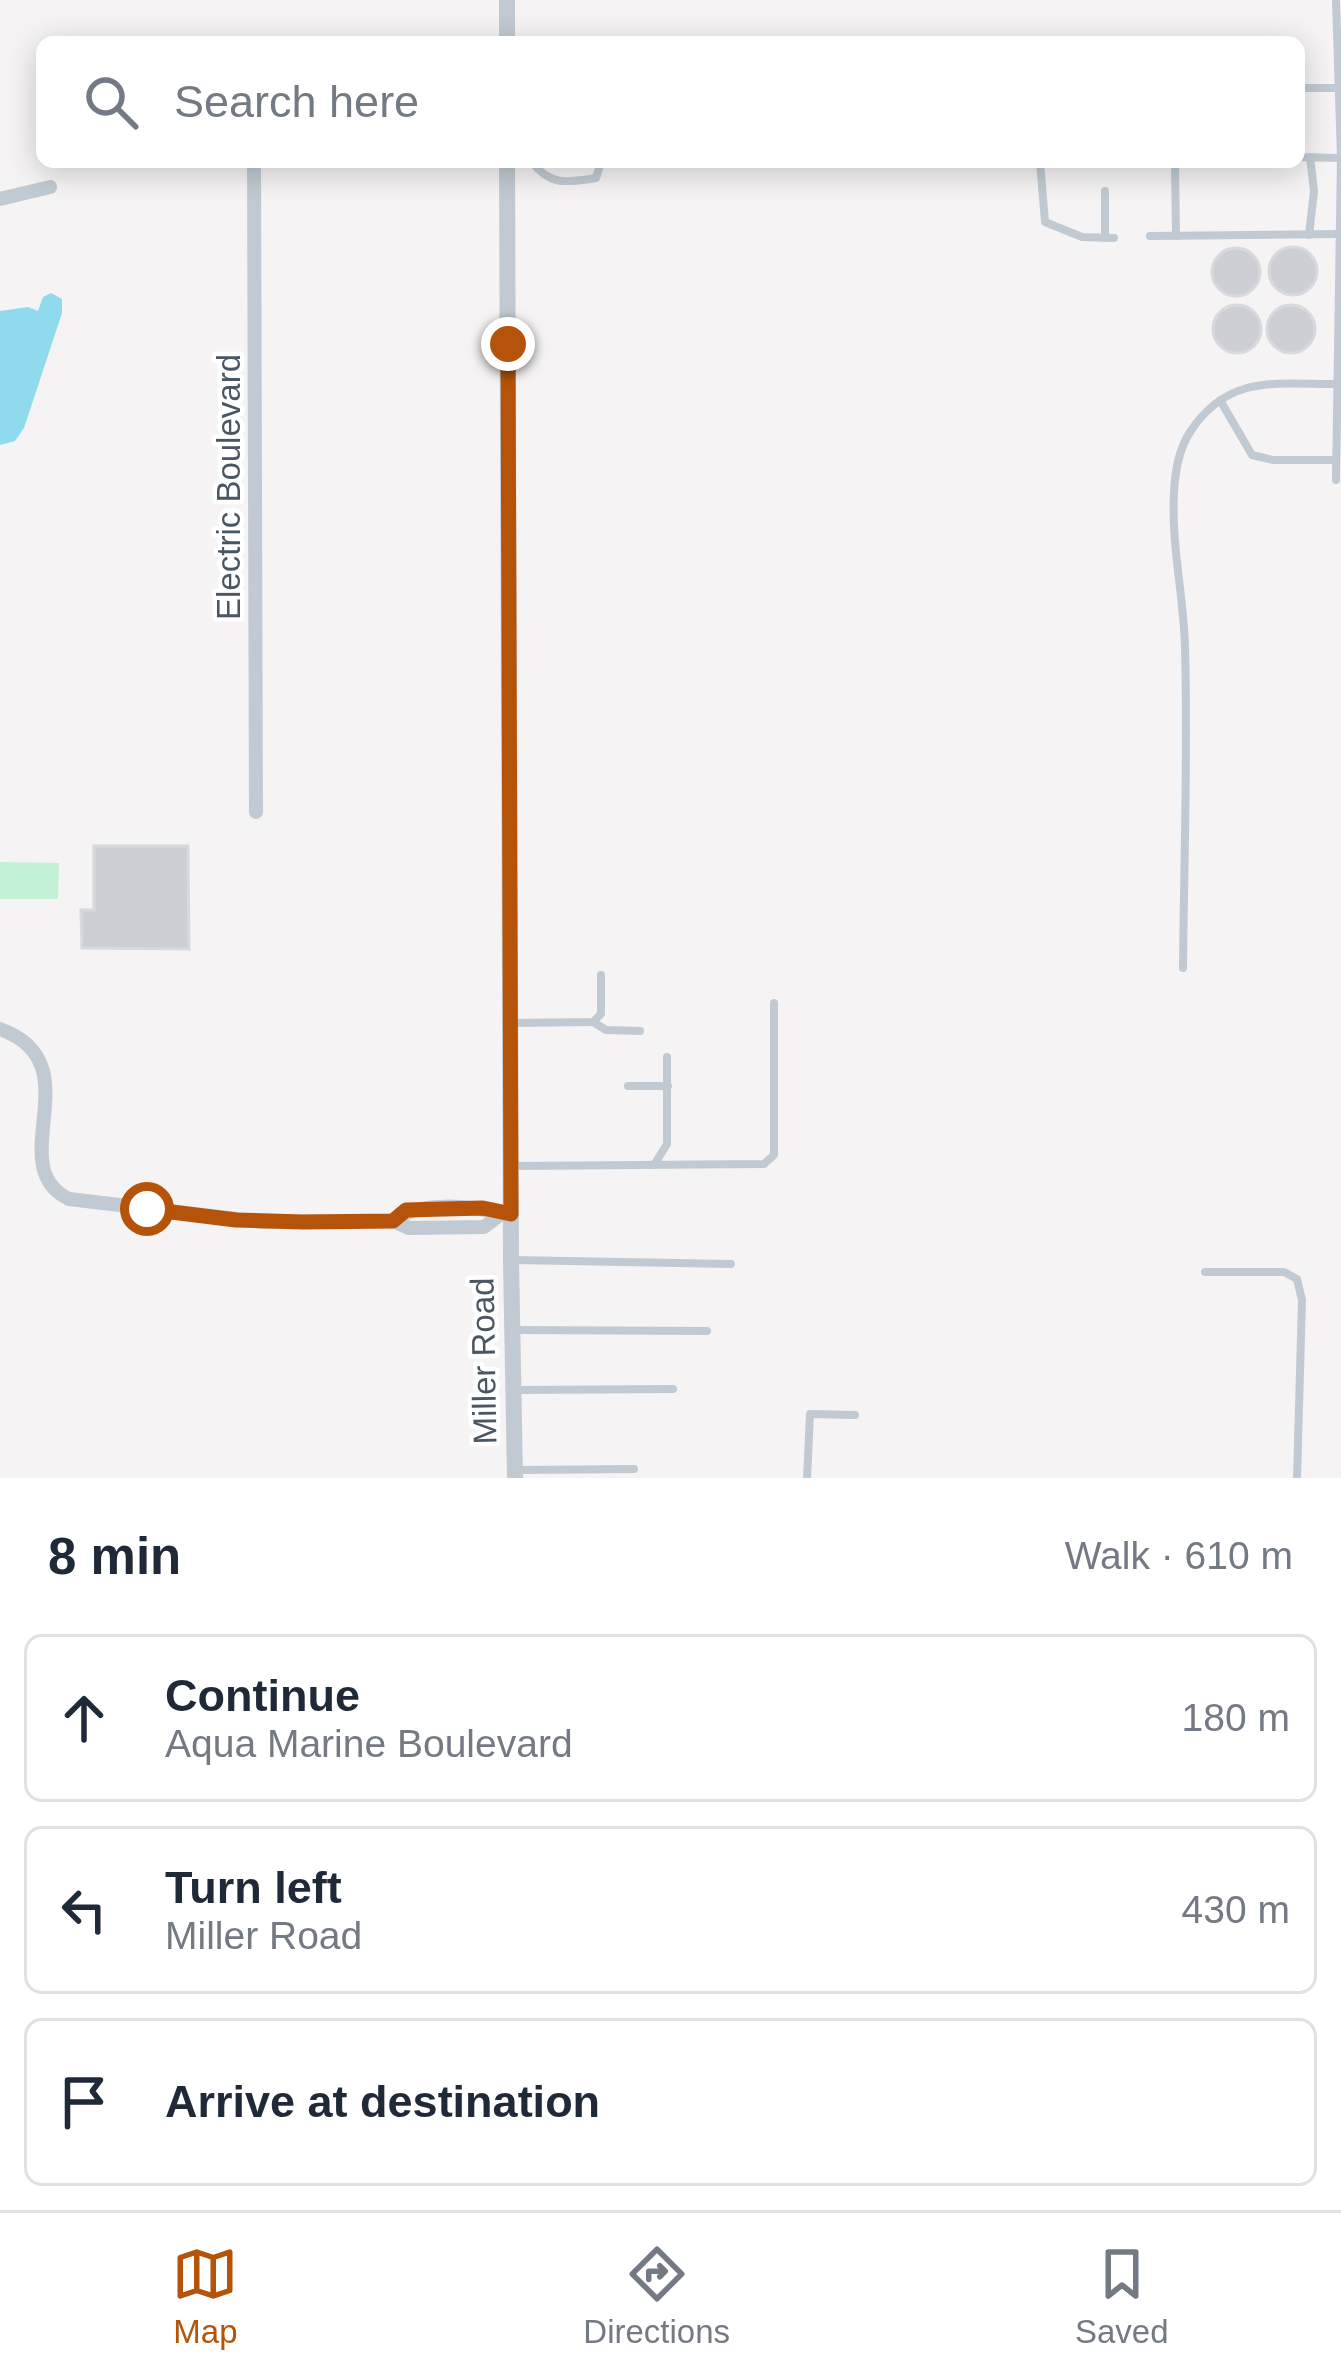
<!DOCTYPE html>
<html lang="en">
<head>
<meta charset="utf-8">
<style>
	body { margin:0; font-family:Helvetica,sans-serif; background:#f6f6f7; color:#1f2937 }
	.stop { position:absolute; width:36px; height:36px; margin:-27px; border:9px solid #b45309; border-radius:50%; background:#fff }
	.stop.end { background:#b45309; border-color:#fff; box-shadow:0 3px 12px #0008 }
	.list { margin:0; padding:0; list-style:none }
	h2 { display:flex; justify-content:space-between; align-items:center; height:156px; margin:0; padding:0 48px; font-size:51px }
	h2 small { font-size:39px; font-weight:400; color:#747a83 }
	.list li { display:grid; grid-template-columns:78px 1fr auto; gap:36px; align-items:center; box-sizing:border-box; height:168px; margin:0 24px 24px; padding:0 24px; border:3px solid #e0e1e3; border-radius:18px }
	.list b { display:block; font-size:45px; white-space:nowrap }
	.list p { margin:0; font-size:39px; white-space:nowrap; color:#747a83 }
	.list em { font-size:39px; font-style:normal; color:#747a83 }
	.icon { flex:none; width:66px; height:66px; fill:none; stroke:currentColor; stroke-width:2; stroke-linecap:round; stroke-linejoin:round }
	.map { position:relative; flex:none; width:1341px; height:1478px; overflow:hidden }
	.search { position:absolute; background:#fff; box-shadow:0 6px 30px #0003; left:36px; right:36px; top:36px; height:132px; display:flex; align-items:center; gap:30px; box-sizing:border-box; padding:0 42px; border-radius:18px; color:#747a83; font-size:45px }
	.sheet { height:732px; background:#fff }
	nav { display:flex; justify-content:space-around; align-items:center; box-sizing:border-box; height:168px; border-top:3px solid #e0e1e3; background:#fff; font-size:33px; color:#747a83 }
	nav a { display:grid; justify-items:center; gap:6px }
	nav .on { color:#b45309 }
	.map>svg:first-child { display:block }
</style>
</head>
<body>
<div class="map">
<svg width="1341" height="1478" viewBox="0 0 1341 1478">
	<rect width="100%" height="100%" fill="#f5f3f3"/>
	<path fill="#c3f1d5" d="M0 862 59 863 58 899H0Z"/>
	<path fill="#90daee" d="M51 293 62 299V313L24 428 15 441 0 445V311L28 307 38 311 43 297Z"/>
	<g fill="#cdcfd5" stroke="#d7d9de" stroke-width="3">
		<circle cx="1293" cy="271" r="24"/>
		<circle cx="1236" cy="272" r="24"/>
		<circle cx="1291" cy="329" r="24"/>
		<circle cx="1237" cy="329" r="24"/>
		<path d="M94 846H188L189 949 82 948 81 910H94Z"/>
	</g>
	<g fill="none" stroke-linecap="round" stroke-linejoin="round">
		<g stroke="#c1cad2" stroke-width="8">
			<path d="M1336 0 1341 158 1336 480"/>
			<path d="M1299 88H1339"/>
			<path d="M1299 157 1341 158"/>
			<path d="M532 162C551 187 568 182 596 178L601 162"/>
			<path d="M1040 162 1045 222 1082 237 1114 238"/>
			<path d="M1175 162 1176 236"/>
			<path d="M1105 191V238"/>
			<path d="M1309 235 1314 191 1310 157"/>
			<path d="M1150 236 1341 234"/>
			<path d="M1220 400 1252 455 1273 460H1336"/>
			<path d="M1183 968C1184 861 1188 754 1185 648 1184 597 1171 545 1174 493 1175 472 1178 451 1190 432 1228 374 1276 384 1336 384"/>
			<path d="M593 1022 606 1030 640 1031"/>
			<path d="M512 1023 593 1022 601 1014V975"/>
			<path d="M628 1086H668"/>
			<path d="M654 1165 667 1144V1057"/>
			<path d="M512 1166 764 1164 774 1155V1003"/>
			<path d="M512 1260 731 1264"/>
			<path d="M1205 1272H1284L1297 1279 1302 1300 1297 1478"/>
			<path d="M513 1330 707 1331"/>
			<path d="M514 1390 673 1389"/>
			<path d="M517 1470 634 1469"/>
			<path d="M807 1478 810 1414 855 1415"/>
		</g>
		<g stroke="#c1cad2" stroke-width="14">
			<path d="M254 162 256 812"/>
			<path d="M0 199 50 187"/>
			<path d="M0 1029C95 1063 0 1166 69 1199L262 1222 393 1221 409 1228 484 1227 501 1214"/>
			<path d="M393 1221C419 1200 472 1206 503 1214"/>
		</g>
		<g stroke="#c1cad2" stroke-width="16">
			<path d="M507 0V42"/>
			<path d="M507 162 511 1260 515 1478"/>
		</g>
	</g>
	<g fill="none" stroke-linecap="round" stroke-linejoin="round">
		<path stroke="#b45309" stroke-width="15" d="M147 1209 236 1220 303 1222 393 1221 406 1210 483 1208 511 1214 508 344"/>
	</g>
	<g text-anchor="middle" stroke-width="9" stroke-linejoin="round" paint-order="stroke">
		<g font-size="33" fill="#4a5661" stroke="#fff">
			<text transform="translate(228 487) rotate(-90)" y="12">Electric Boulevard</text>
			<text transform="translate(483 1361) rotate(-91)" y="12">Miller Road</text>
		</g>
	</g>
</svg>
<div class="stop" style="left:147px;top:1209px"></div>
<div class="stop end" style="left:508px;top:344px"></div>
<div class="search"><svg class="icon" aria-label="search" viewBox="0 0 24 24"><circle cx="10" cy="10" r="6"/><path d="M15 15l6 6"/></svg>Search here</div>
</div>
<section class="sheet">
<h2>8 min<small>Walk · 610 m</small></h2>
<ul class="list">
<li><svg class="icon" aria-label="ahead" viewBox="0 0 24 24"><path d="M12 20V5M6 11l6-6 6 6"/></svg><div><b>Continue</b><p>Aqua Marine Boulevard</p></div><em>180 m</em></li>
<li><svg class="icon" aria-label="left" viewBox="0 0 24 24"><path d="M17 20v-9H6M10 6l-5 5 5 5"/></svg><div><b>Turn left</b><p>Miller Road</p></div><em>430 m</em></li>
<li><svg class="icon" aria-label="arrive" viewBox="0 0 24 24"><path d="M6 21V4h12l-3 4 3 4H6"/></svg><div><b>Arrive at destination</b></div></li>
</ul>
</section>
<nav>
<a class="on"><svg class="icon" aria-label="map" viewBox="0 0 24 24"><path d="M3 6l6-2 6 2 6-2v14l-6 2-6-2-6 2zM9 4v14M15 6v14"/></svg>Map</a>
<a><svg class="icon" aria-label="directions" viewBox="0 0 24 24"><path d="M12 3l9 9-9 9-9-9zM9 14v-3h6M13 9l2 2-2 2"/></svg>Directions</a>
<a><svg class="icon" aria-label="saved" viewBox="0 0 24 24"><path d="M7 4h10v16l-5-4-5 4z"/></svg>Saved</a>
</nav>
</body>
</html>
